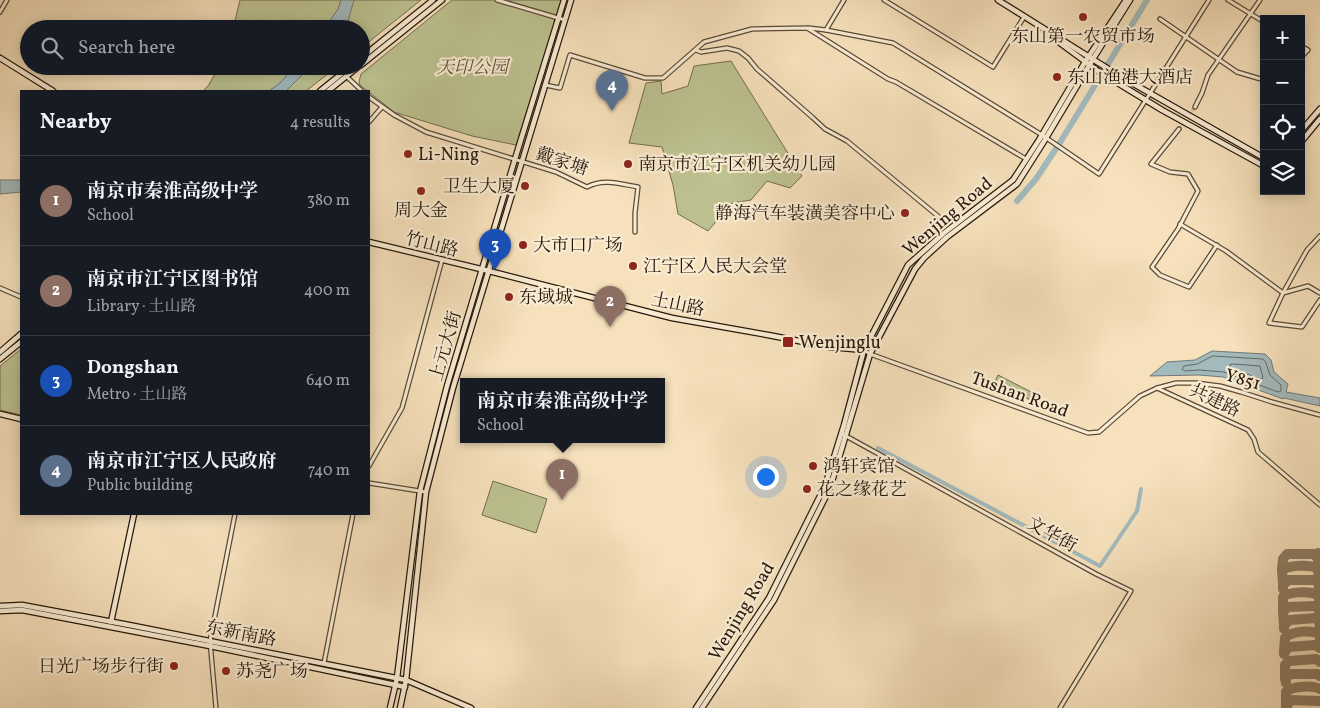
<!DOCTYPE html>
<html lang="en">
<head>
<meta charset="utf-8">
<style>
	body { margin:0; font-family:Vollkorn,"Noto Serif SC",serif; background:#242831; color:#f1f3f6 }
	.controls { position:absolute; right:15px; top:15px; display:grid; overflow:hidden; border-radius:0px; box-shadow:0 2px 12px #0003 }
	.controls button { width:45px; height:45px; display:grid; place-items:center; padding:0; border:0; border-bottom:1px solid #363941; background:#171b24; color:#f1f3f6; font:25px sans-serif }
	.you { position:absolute; left:765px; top:476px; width:18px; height:18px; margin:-12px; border:4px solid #fff; border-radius:50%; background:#1a73e8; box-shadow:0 0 0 8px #1a73e833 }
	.badge { display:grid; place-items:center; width:32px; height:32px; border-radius:50%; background:#7c3aed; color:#fff; font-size:16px; font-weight:700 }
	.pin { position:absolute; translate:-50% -41px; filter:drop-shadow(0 1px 2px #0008) }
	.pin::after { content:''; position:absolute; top:26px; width:18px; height:15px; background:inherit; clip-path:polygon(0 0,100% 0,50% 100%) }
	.popup { position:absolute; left:460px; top:378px; width:205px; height:65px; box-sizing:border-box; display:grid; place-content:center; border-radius:0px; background:#171b24; filter:drop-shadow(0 1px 4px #0005); font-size:16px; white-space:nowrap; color:#9ea1a6 }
	.popup b { font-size:19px; color:#f1f3f6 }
	.popup::after { content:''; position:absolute; left:50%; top:100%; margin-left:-10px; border:10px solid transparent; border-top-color:#171b24 }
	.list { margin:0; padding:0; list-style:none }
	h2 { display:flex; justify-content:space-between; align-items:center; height:65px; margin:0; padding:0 20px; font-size:21px }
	h2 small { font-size:16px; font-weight:400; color:#9ea1a6 }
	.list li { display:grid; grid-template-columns:32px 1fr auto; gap:15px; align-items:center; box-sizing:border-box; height:90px; padding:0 20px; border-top:1px solid #363941 }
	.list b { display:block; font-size:19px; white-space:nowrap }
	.list p { margin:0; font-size:16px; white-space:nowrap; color:#9ea1a6 }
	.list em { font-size:16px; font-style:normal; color:#9ea1a6 }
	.icon { flex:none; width:28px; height:28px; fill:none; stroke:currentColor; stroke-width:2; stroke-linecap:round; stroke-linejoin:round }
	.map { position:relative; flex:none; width:1320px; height:708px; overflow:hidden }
	.search { position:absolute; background:#171b24; box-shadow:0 2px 12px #0003; left:20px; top:20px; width:350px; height:55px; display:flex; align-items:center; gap:12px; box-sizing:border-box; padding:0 18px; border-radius:28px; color:#9ea1a6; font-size:19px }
	.panel { position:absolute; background:#171b24; box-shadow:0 2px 12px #0003; left:20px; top:90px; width:350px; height:425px; border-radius:0px }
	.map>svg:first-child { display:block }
</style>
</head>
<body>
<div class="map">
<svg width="1320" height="708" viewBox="0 0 1320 708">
	<rect width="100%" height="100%" fill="#f6e1bc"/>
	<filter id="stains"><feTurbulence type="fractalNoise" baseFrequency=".004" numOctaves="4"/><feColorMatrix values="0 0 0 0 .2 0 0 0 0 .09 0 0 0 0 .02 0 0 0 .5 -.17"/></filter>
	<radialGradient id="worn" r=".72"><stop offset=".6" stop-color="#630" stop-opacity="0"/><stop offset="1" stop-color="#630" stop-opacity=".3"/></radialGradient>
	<g fill="#bdc290" stroke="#726c4e">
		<path d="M240 0H421L361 48V29H233Z"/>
		<path d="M452 0H562L516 145 472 136 394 112 360 85 359 82 361 74Z"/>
		<path d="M731 61 802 176 790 188 767 181 751 200 732 203 708 231 678 214 673 185 662 147 629 143 646 83 661 81 662 94 688 86 694 66Z"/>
		<path d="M220 66H338L306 91H203L208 86Z"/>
		<path d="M21 349V415L0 410V366Z"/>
		<path d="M998 375 1041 397 1038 404 995 382Z"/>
		<path d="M493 481 547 499 536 533 482 515Z"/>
	</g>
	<g fill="#a3babd" stroke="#717976">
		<path d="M341 0H354L348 21 341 29H324L338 9Z"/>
		<path d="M295 66H311L286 91H269L280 83Z"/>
		<path d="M0 180H21V192L0 194Z"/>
		<path d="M1212 351 1265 354 1271 360 1274 372 1288 384 1286 392 1320 398V406L1284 398 1283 399 1223 377 1199 375 1150 376 1167 362 1195 360Z"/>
	</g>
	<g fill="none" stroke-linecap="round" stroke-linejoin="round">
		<g stroke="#646864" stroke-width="1">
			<path d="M1213 356 1263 359 1266 363 1270 375 1281 385V391L1278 392 1224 372 1199 370 1185 371 1182 369 1184 366 1197 364Z"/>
			<path d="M1233 364 1260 366 1263 378 1260 379 1231 368 1230 365Z"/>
		</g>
		<path stroke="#a3babd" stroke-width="4" d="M878 448 1100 566 1137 511 1141 489"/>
		<path stroke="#a3babd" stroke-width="6" d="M1017 201 1036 179 1061 141 1147 0"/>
		<g stroke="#8e7c64" stroke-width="10">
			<path d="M1318 553 1320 639"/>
			<path d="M1282 570 1283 559 1287 554H1313L1318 558"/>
			<path d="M1283 584 1282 570C1290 565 1311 564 1318 569"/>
			<path d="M1283 589V584L1289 580H1315L1319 583"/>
			<path d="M1283 611V597C1289 591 1312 591 1319 596"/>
			<path d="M1284 625 1283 611 1288 607 1315 606 1319 609"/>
			<path d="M1284 629V625L1290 620 1316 618 1320 623"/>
			<path d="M1284 652 1285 638C1291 631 1313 629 1320 635"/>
			<path d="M1284 654 1286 650 1289 647 1315 645 1320 648"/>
			<path d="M1285 679V665L1289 661 1316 659 1320 662"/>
			<path d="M1286 683C1285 678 1287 675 1292 674H1317L1320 676"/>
			<path d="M1286 706V692C1292 686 1313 685 1320 689"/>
			<path d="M1286 708 1290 700 1320 701"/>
		</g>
		<path stroke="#ccb999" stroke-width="3" stroke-dasharray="3 1.5" stroke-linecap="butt" d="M1179 129 1195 107"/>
		<g stroke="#5a4a37" stroke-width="5.5">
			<g id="street">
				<path d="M497 0 565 20"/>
				<path d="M884 0 993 67 1024 17"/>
				<path d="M1228 0 1264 22"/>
				<path d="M0 12 7 0"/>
				<path d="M1160 19 1237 72 1264 80"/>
				<path d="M809 28 826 30 893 43 1042 135 1099 174 1209 0"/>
				<path d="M826 30 844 0"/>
				<path d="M1301 46 1308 50 1301 57"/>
				<path d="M696 50 701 52 727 48 739 51 748 58 757 69 812 117 825 129 847 141 939 217"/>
				<path d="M347 77 362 91"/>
				<path d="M545 85 560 88 570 55 645 78H663L704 42 752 29 807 28 888 79 896 82 1026 159"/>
				<path d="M369 97 394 115 426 132 556 172 587 187C604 178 620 184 638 187L635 213V232"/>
				<path d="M1195 107 1202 93 1208 75 1260 0"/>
				<path d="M369 122 382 107"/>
				<path d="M1179 129 1151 164 1170 172 1188 174 1198 191 1178 229 1152 267 1160 275 1189 287 1217 245"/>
				<path d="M1180 224 1226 251 1283 293"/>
				<path d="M1320 236 1307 250 1283 293 1269 323 1302 327 1320 300"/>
				<path d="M0 288 21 297"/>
				<path d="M1283 293 1308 286 1320 293"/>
				<path d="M864 350 870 354 1088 433 1099 432 1140 396 1157 388 1176 383H1196L1220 386 1241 392 1272 402 1320 415"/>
				<path d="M1157 388 1248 430 1254 439 1258 452 1320 505"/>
				<path d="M841 434 846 436 1096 574 1131 591 1060 708"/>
				<path d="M369 466 402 408 442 260"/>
				<path d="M369 483 426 492"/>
				<path d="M324 663 353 514"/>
				<path d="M216 708 210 641 235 514"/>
			</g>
		</g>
		<g stroke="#26170b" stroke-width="7">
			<g id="secondary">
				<path d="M998 0 1118 75 1264 158"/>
				<path d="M1045 32 1098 71 1162 110 1264 166"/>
				<path d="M0 58 53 91"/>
				<path d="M361 58 433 0"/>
				<path d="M361 65 442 0"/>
				<path d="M320 91 351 66"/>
				<path d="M328 91 359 66"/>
				<path d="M1301 131 1320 109"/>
				<path d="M1301 142 1320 119"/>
				<path d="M369 242 489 271 672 318 768 335 830 347 864 350"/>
				<path d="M0 352 21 334"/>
				<path d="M0 359 21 342"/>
				<path d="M0 414 21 419"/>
				<path d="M0 606 22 605 129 625 406 680 471 708"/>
				<path d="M0 611 22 610 210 646 405 687"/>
				<path d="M111 622 134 514"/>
				<path d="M390 708 397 678 420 491 447 386 515 159 564 0"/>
				<path d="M400 708 406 680 426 492 453 388 571 0"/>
				<path d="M696 708 769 598 825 486 844 425 864 350 908 265 944 233 1013 180 1039 140 1085 62 1126 0"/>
				<path d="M702 708 774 600 830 488 870 354 915 269 924 258 947 237 1017 184 1043 143 1093 59 1130 0"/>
			</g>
		</g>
		<use href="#street" stroke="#f9ecd3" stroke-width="3"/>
		<use href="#secondary" stroke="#f9ecd3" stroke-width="4.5"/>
	</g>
	<g fill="#8f2418" stroke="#f9ecd3" stroke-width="2">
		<circle cx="1083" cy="17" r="5"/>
		<circle cx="1057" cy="77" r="5"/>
		<circle cx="408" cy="154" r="5"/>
		<circle cx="628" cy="164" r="5"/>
		<circle cx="525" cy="186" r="5"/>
		<circle cx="421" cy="191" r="5"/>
		<circle cx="905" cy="213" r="5"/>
		<circle cx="523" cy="245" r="5"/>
		<circle cx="633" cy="266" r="5"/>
		<circle cx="509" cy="297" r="5"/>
		<rect x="782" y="336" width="12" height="12" rx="2.5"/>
		<circle cx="813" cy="466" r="5"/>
		<circle cx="807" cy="489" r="5"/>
		<circle cx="174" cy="666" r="5"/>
		<circle cx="226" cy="671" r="5"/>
	</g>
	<g text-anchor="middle" stroke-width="4.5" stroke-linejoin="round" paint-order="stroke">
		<g font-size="18" fill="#26170b" stroke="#f9ecd3" text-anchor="start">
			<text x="1083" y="42" text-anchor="middle">东山第一农贸市场</text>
			<text x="1067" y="83">东山渔港大酒店</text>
			<text x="418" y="160">Li-Ning</text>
			<text x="638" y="170">南京市江宁区机关幼儿园</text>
			<text x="515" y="192" text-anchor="end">卫生大厦</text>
			<text x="421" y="216" text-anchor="middle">周大金</text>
			<text x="895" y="219" text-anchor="end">静海汽车装潢美容中心</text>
			<text x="533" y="251">大市口广场</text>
			<text x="643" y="272">江宁区人民大会堂</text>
			<text x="519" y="303">东域城</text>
			<text x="799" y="348">Wenjinglu</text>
			<text x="823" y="472">鸿轩宾馆</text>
			<text x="817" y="495">花之缘花艺</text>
			<text x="164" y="672" text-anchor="end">日光广场步行街</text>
			<text x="236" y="677">苏尧广场</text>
		</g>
		<g font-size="18" font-style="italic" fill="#5b533a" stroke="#f9ecd3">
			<text x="472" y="73">天印公园</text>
		</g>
		<g font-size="18" fill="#26170b" stroke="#f9ecd3">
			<text transform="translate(562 161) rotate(18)" y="6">戴家塘</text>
			<text transform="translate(947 216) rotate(-40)" y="6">Wenjing Road</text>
			<text transform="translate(432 244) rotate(14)" y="6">竹山路</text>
			<text transform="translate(678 304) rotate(12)" y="6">土山路</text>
			<text transform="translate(445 346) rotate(-74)" y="6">上元大街</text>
			<text transform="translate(1243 379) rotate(16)" y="6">Y851</text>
			<text transform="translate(1020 394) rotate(20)" y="6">Tushan Road</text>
			<text transform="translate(1215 400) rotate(25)" y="6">共建路</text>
			<text transform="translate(1052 534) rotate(29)" y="6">文华街</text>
			<text transform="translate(741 611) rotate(-59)" y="6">Wenjing Road</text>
			<text transform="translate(241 633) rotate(11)" y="6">东新南路</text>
		</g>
	</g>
	<rect width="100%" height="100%" filter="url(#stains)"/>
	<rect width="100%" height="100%" fill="url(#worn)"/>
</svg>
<div class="controls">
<button>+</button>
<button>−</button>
<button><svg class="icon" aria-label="locate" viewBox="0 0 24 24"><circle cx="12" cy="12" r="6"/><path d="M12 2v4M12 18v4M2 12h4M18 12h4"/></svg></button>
<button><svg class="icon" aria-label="layers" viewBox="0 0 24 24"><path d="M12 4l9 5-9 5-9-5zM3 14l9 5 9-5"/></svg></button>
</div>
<div class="you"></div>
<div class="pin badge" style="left:562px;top:500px;background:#8d6e63">1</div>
<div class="popup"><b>南京市秦淮高级中学</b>School</div>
<div class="pin badge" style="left:610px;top:327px;background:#8d6e63">2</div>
<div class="pin badge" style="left:495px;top:270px;background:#1a4fb4">3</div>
<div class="pin badge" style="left:612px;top:111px;background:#5c6f8a">4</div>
<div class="search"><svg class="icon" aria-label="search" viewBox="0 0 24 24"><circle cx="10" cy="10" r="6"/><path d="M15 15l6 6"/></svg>Search here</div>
<section class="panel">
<h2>Nearby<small>4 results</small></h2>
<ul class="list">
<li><span class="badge" style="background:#8d6e63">1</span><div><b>南京市秦淮高级中学</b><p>School</p></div><em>380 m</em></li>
<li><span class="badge" style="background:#8d6e63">2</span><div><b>南京市江宁区图书馆</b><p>Library · 土山路</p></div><em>400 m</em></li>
<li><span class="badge" style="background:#1a4fb4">3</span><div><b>Dongshan</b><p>Metro · 土山路</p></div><em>640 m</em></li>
<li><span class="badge" style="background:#5c6f8a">4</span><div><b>南京市江宁区人民政府</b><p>Public building</p></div><em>740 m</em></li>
</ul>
</section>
</div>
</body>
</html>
